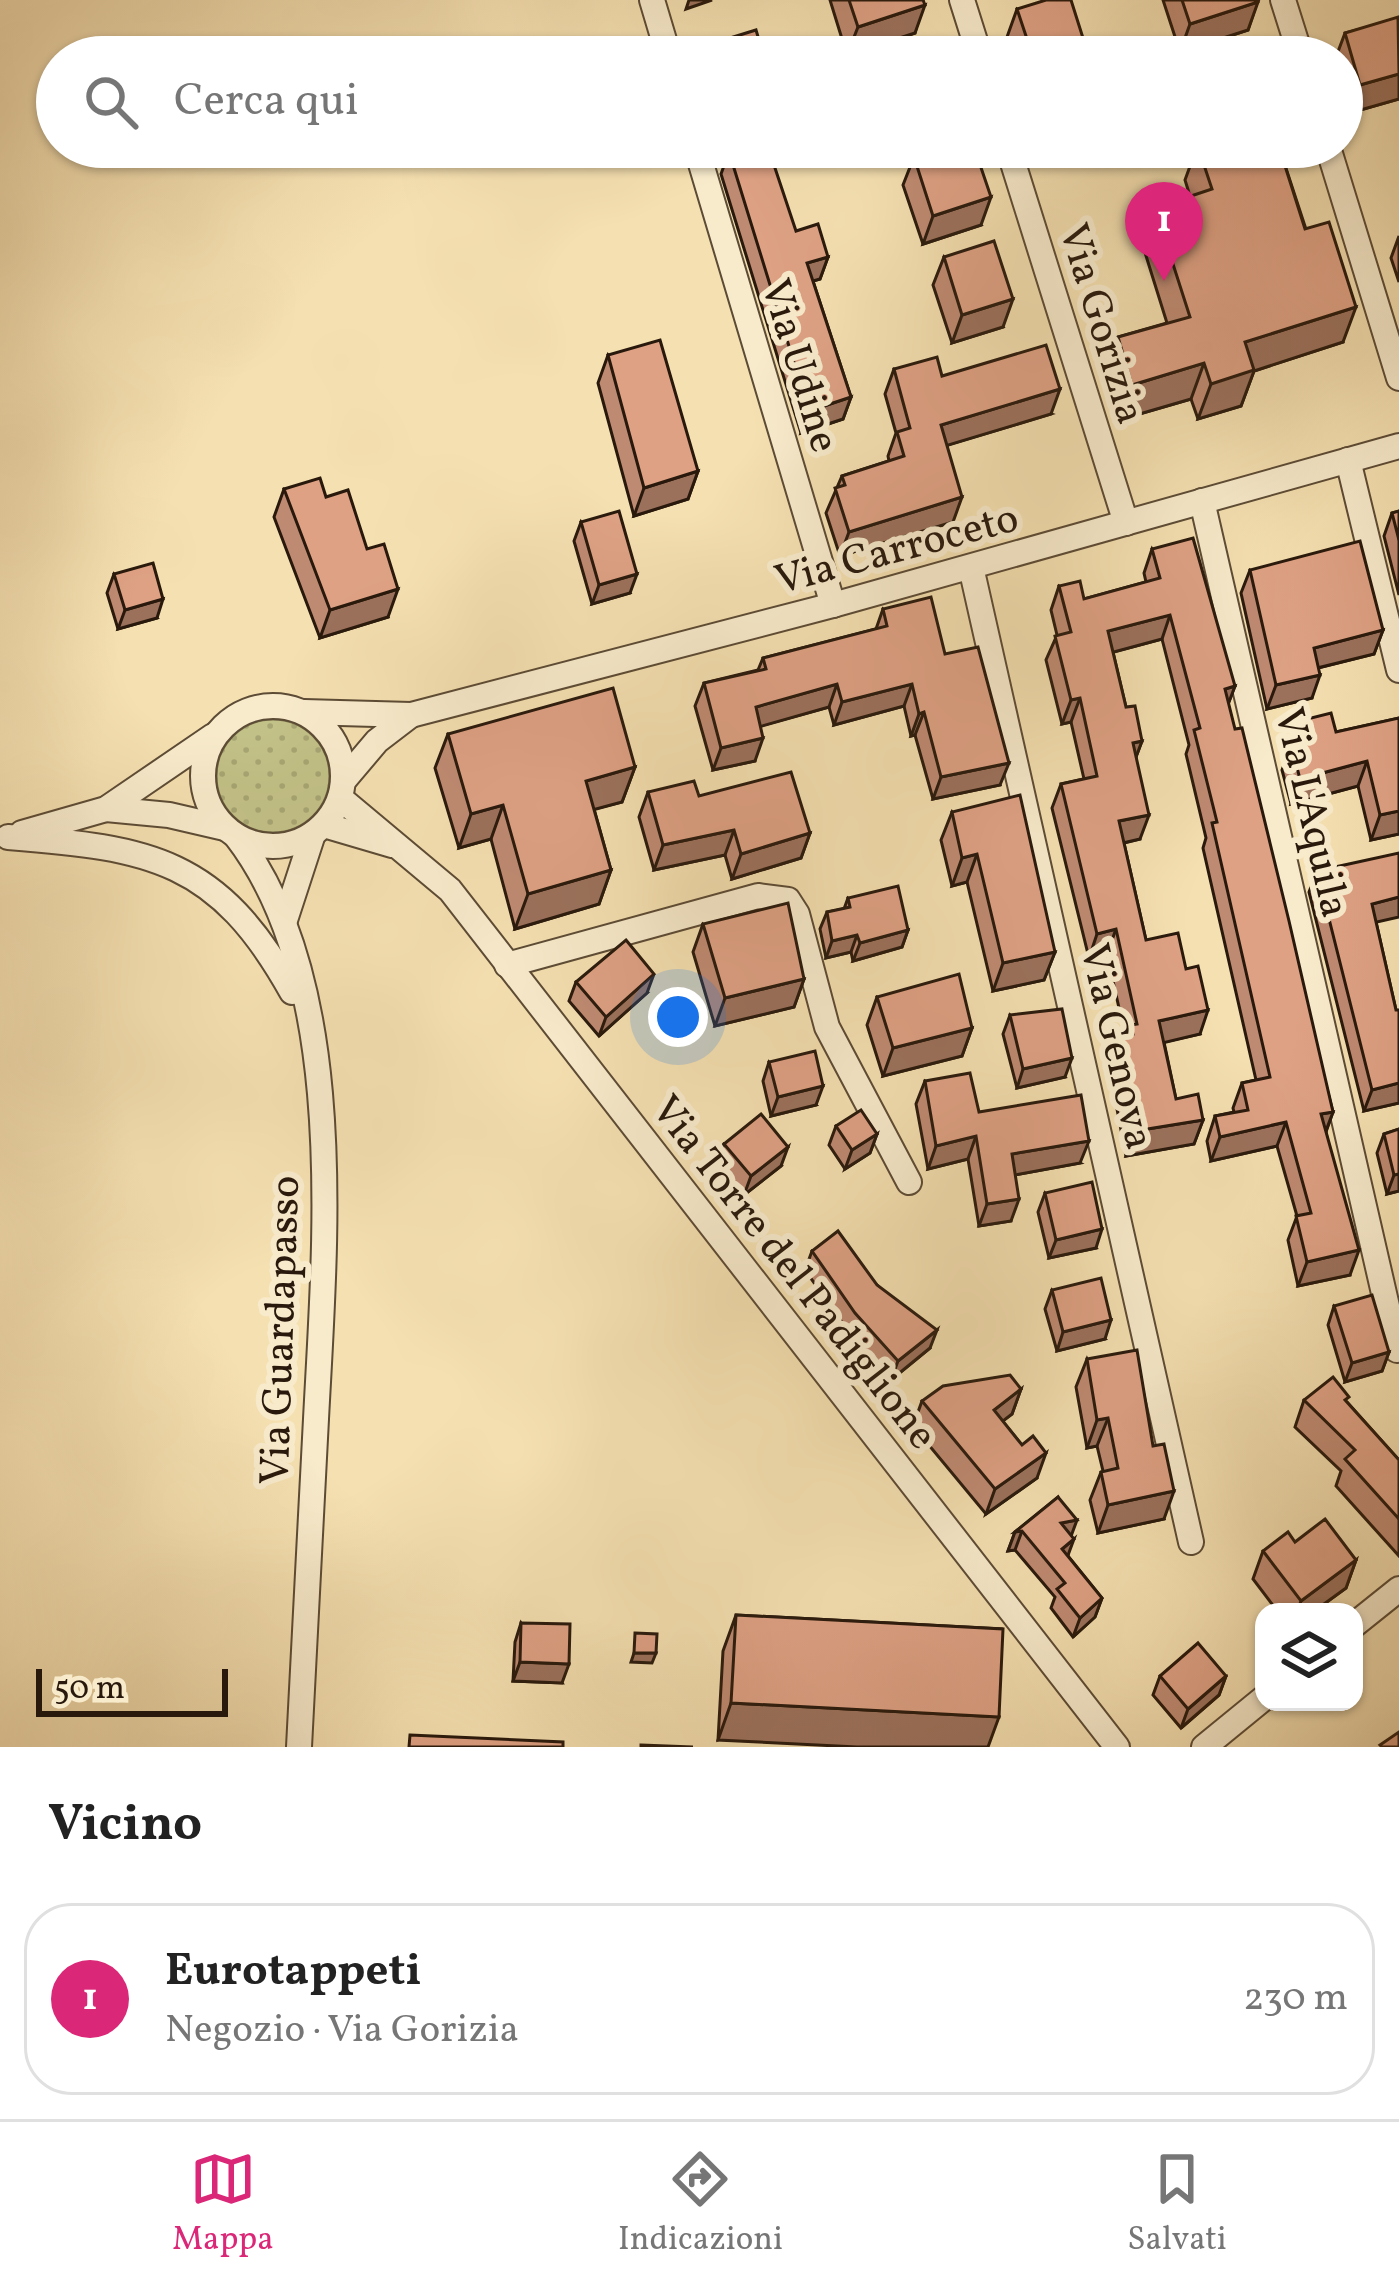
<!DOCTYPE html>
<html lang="it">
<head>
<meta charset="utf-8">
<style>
	body { margin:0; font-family:Vollkorn,serif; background:#f2f2f2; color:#222 }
	.controls { position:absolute; right:36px; bottom:36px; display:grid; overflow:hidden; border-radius:24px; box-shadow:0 3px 9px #0004 }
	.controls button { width:108px; height:108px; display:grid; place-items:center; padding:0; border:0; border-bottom:3px solid #e0e0e0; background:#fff; color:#222; font:60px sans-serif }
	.scale { position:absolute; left:36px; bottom:30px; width:192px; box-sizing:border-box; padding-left:12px; border:6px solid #29190c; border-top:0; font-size:33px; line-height:42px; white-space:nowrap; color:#29190c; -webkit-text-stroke:9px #f8ebcc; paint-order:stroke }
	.you { position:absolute; left:678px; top:1017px; width:42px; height:42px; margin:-30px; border:9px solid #fff; border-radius:50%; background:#1a73e8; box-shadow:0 0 0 18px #1a73e833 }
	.badge { display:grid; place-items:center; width:78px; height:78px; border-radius:50%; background:#db2777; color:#fff; font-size:39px; font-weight:700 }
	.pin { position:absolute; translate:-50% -99px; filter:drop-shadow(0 3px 6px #0008) }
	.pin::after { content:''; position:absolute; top:63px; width:42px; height:36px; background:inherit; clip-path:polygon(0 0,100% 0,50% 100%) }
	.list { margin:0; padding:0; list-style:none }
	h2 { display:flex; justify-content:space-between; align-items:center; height:156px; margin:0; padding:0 48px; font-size:51px }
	h2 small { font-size:39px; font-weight:400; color:#767676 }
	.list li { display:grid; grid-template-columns:78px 1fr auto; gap:36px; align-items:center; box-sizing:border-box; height:192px; margin:0 24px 24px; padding:0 24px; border:3px solid #e0e0e0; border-radius:48px }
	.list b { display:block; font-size:45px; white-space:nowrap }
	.list p { margin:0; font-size:39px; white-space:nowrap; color:#767676 }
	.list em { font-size:39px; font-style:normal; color:#767676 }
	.icon { flex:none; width:66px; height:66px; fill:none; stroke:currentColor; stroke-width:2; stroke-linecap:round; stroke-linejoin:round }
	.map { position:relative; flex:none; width:1399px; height:1747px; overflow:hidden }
	.search { position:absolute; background:#fff; box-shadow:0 3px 9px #0004; left:36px; right:36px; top:36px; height:132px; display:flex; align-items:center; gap:30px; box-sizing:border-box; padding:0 42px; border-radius:66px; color:#767676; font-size:45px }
	.sheet { height:372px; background:#fff }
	nav { display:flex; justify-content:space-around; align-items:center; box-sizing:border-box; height:168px; border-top:3px solid #e0e0e0; background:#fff; font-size:33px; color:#767676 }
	nav a { display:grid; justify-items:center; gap:6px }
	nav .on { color:#db2777 }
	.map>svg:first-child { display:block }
</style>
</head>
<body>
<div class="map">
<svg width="1399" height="1747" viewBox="0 0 1399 1747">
	<defs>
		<pattern id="grass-dots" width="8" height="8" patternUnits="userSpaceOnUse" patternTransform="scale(3)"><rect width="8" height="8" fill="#c2c187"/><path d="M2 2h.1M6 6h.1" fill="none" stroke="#a7a573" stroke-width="1.8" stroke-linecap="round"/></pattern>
	</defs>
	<rect width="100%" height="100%" fill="#f5e0b1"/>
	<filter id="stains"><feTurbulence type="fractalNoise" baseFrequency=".00167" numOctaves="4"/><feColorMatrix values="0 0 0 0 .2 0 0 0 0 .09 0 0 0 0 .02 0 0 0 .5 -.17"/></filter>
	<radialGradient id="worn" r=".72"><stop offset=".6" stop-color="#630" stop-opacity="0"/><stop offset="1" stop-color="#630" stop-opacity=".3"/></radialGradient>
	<circle fill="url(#grass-dots)" stroke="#766d4a" stroke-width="3" cx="273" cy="776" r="57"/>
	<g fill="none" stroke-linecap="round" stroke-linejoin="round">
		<g stroke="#5c4b35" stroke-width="28">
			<g id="minor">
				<path d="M652 0 669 57"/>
				<path d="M962 0 980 57"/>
				<path d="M1283 0 1301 57"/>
				<path d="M696 147 833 605"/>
				<path d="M1008 147 1126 523"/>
				<path d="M1328 147 1399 378"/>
				<path d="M1348 460 1399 670"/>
				<path d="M1202 501 1397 1350"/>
				<path d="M971 567 1191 1542"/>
				<circle cx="273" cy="776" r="70"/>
				<path d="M304 712 411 715 833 605 1399 446"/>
				<path d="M344 780 377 741 411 715"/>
				<path d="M340 798 450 890 1117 1747"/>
				<path d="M106 809 169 815 225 828"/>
				<path d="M324 825 392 845"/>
				<path d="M22 833 106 809 213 736"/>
				<path d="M236 836C349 982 325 1243 316 1419 310 1528 305 1638 299 1747"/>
				<path d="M8 837C151 848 218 859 292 992"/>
				<path d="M285 920 313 834"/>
				<path d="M507 965 758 896 788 900 797 914 827 1027 909 1182"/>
				<path d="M1354 1625 1399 1589"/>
				<path d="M1204 1747 1264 1698"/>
			</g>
		</g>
		<use href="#minor" stroke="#f8ebcc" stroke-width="24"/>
	</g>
	<g fill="#bf8a72" stroke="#29190c" stroke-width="3">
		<path d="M830 0H923L915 33 847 55Z"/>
		<path d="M1163 0H1258L1248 30 1180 52Z"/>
		<path d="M1017 9 1089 57H1013L1007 37Z"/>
		<path d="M1399 19V99L1350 113 1342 85V57H1336L1345 33Z"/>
		<path d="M1197 147H1279L1343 342 1254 371 1241 406 1198 419 1191 399 1119 420 1106 373 1118 337 1167 323 1142 243 1155 208 1190 196 1185 180Z"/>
		<path d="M729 152 796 231 828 257 820 279 813 281 851 397 843 419 801 433 721 174Z"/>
		<path d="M914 157 981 225 923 244 903 185Z"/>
		<path d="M1399 236V282L1391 258Z"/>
		<path d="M944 257 1003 327 952 343 933 285Z"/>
		<path d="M608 355 698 471 688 499 634 516 598 383Z"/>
		<path d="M894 369 942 376 1051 414 947 445 953 522 840 556 826 513 842 476 889 461 888 456 896 433 885 394Z"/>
		<path d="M284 489 326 497 388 617 320 638 274 517Z"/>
		<path d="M1399 511V595L1384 536 1392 513Z"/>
		<path d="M581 522 630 593 592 604 574 541Z"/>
		<path d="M1152 549 1235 686 1228 704 1333 1112 1326 1132 1350 1275 1298 1286 1288 1240 1297 1216 1277 1146 1211 1161 1207 1141 1215 1116 1234 1112 1233 1108 1242 1083 1256 1080 1203 848 1206 838 1186 754 1189 745 1162 639 1113 652 1126 707 1142 741 1136 757 1140 839 1124 843 1146 940 1200 1034 1164 1042 1176 1099 1203 1120 1194 1144 1126 1156 1108 1062 1117 1037 1125 1035 1107 954 1089 958 1052 808 1061 784 1084 779 1071 722 1062 724 1046 660 1057 635 1051 610 1059 586 1084 599 1146 582 1144 573Z"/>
		<path d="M1250 570 1383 630 1374 654 1318 668 1312 698 1267 709 1241 593Z"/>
		<path d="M114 574 157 618 118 629 107 593Z"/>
		<path d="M883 609 945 654 1000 785 933 799 915 735 911 736 904 706 834 725 829 707 760 726 755 761 713 770 695 706 704 683 758 670 763 658 876 629Z"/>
		<path d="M1399 718V834L1371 840 1358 786 1291 804 1282 770 1291 745 1299 743 1307 719 1336 732Z"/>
		<path d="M448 734 635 767 622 802 594 809 611 870 599 904 515 929 491 839 459 848 435 768Z"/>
		<path d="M648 792 699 796 810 833 801 858 732 879 725 855 654 870 639 817Z"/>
		<path d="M952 812 1055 952 1044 980 993 991 967 882 952 886 941 840Z"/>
		<path d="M1317 871 1376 922 1396 1010 1399 1103 1364 1111 1309 892Z"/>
		<path d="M848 898 908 930 902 947 853 961 851 952 826 958 820 929 827 912 844 909Z"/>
		<path d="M703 924 804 979 794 1007 715 1026 693 952Z"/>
		<path d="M576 982 647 993 599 1036 569 1001Z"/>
		<path d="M877 997 972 1028 962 1056 883 1076 867 1025Z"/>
		<path d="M1010 1015 1065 1077 1017 1088 1003 1034Z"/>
		<path d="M769 1062 816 1105 771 1116 763 1081Z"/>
		<path d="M925 1081 979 1112 1080 1163 1015 1175 1011 1221 979 1226 968 1159 928 1169 916 1104Z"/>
		<path d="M836 1126 877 1134 870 1153 845 1169 829 1145Z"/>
		<path d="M1399 1129V1191L1387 1194 1377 1153 1384 1134Z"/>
		<path d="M724 1144 781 1166 744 1195 717 1163Z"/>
		<path d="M1045 1193 1096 1248 1049 1258 1038 1212Z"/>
		<path d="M812 1251 877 1285 930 1348 891 1380 849 1332 805 1270Z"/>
		<path d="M1052 1290 1105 1339 1057 1351 1045 1309Z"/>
		<path d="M1334 1306 1389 1352 1382 1371 1345 1382 1328 1325Z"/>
		<path d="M1087 1359 1164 1519 1098 1533 1090 1500 1101 1472 1103 1471 1097 1446 1087 1448 1076 1387Z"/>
		<path d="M1021 1389 1012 1414 1002 1421 1022 1445 1037 1478 986 1514 913 1426 922 1401Z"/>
		<path d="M1304 1400 1347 1402 1399 1460V1556L1336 1486 1341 1471 1295 1427Z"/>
		<path d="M1058 1497 1071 1535 1068 1556 1102 1598 1095 1617 1073 1637 1051 1608 1055 1597 1015 1550 1008 1551 1015 1532Z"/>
		<path d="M1295 1542 1356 1560 1346 1588 1313 1612H1278L1253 1579 1263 1551Z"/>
		<path d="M736 1615 1003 1629 718 1740 723 1651Z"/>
		<path d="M521 1623 562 1683 513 1681 515 1642Z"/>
		<path d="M1160 1676H1226L1219 1695 1181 1728 1153 1695Z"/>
	</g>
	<g fill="#9b715c" stroke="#29190c" stroke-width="3">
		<path d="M689 0H712L686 9Z"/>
		<path d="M1258 2 1248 30 1180 52 1190 24Z"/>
		<path d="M925 5 915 33 847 55 858 27Z"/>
		<path d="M1399 74V99L1350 113 1360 85Z"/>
		<path d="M991 197 981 225 923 244 933 216Z"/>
		<path d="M828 257 820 279 799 285 807 263Z"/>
		<path d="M1013 299 1003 327 952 343 962 315Z"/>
		<path d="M1356 307 1343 342 1254 371 1241 406 1198 419 1211 384 1245 342Z"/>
		<path d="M1204 363 1191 399 1119 420 1132 385Z"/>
		<path d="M1060 389 1051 414 932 450 941 425Z"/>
		<path d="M851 397 843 419 801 433 809 411Z"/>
		<path d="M698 471 688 499 634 516 644 488Z"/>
		<path d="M962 497 953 522 840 556 849 532Z"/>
		<path d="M637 574 630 593 592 604 599 585Z"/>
		<path d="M398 589 388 617 320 638 330 610Z"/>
		<path d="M163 599 157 618 118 629 125 610Z"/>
		<path d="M1170 615 1162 639 1099 656 1108 631Z"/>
		<path d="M1383 630 1374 654 1305 671 1314 648Z"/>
		<path d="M1320 675 1312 698 1267 709 1276 685Z"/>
		<path d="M837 684 829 707 748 730 756 707Z"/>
		<path d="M912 684 904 706 834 725 842 702Z"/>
		<path d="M1235 686 1226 710 1225 689Z"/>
		<path d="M1080 698 1071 722 1062 724 1071 700Z"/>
		<path d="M924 712 915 735 911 736 919 714Z"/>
		<path d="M763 738 755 761 713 770 721 748Z"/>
		<path d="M1142 741 1133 765V743Z"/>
		<path d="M1367 761 1358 786 1291 804 1300 779Z"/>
		<path d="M1009 763 1000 785 933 799 941 777Z"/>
		<path d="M635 767 622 802 574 815 586 781Z"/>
		<path d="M503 805 491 839 459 848 471 814Z"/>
		<path d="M1399 811V834L1371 840 1380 815Z"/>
		<path d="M1149 815 1140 839 1110 846 1119 821Z"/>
		<path d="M734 830 725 855 654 870 663 845Z"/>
		<path d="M810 833 801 858 732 879 741 854Z"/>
		<path d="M977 854 967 882 952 886 962 858Z"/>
		<path d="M611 870 599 904 515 929 528 894Z"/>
		<path d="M1399 897V917L1364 925 1372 904Z"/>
		<path d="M1116 929 1107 954 1089 958 1097 934Z"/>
		<path d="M908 930 902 947 853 961 860 943Z"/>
		<path d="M857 935 851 952 826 958 832 941Z"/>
		<path d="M1055 952 1044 980 993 991 1003 963Z"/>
		<path d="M654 974 647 993 599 1036 606 1017Z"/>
		<path d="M804 979 794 1007 715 1026 725 998Z"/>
		<path d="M1208 1010 1200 1034 1150 1046 1159 1021Z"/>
		<path d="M972 1028 962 1056 883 1076 893 1048Z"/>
		<path d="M1072 1058 1065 1077 1017 1088 1023 1069Z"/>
		<path d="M1399 1083V1103L1364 1111 1372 1090Z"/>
		<path d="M823 1086 816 1105 771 1116 778 1097Z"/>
		<path d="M1333 1112 1324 1136 1321 1114Z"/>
		<path d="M1203 1120 1194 1144 1126 1156 1135 1131Z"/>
		<path d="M1286 1122 1277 1146 1211 1161 1220 1137Z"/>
		<path d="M877 1134 870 1153 845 1169 852 1150Z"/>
		<path d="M976 1136 968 1159 928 1169 936 1146Z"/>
		<path d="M1089 1141 1080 1163 1004 1177 1012 1154Z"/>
		<path d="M788 1147 781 1166 744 1195 751 1176Z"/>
		<path d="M1399 1174V1191L1387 1194 1394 1175Z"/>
		<path d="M1019 1199 1011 1221 979 1226 987 1204Z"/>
		<path d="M1102 1229 1096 1248 1049 1258 1056 1240Z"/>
		<path d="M1359 1250 1350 1275 1298 1286 1307 1262Z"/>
		<path d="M1111 1320 1105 1339 1057 1351 1063 1332Z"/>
		<path d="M937 1330 930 1348 891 1380 898 1361Z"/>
		<path d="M1389 1352 1382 1371 1345 1382 1352 1363Z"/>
		<path d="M1021 1389 1012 1414 985 1435 994 1410Z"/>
		<path d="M1108 1418 1097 1446 1087 1448 1097 1420Z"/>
		<path d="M1046 1453 1037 1478 986 1514 995 1489Z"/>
		<path d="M1174 1491 1164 1519 1098 1533 1108 1505Z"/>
		<path d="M1077 1520 1070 1539 1061 1523Z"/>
		<path d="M1022 1531 1015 1550 1008 1551 1015 1532Z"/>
		<path d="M1074 1539 1067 1558 1062 1549Z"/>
		<path d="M1356 1560 1346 1588 1313 1612H1297L1301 1601Z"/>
		<path d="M1102 1598 1095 1617 1073 1637 1080 1618Z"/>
		<path d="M634 1653H656L652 1663 631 1662Z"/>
		<path d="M520 1662 569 1664 562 1683 513 1681Z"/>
		<path d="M1226 1676 1219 1695 1181 1728 1188 1709Z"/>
		<path d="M731 1703 999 1717 988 1747H857L718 1740Z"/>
	</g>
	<g fill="#dea184" stroke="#29190c" stroke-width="3">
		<path d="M849 0H923L925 5 858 27Z"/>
		<path d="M1046 0H1071L1089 57H1033L1017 9Z"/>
		<path d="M1182 0H1258V2L1190 24Z"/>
		<path d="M1398 17 1399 74 1360 85 1345 33Z"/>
		<path d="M756 30 764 57H707L704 46Z"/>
		<path d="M938 42 943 57H889Z"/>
		<path d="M745 147H768L796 231 818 224 828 257 807 263 851 397 809 411 729 152Z"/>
		<path d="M944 147H974L991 197 933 216 914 157Z"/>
		<path d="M1198 147H1279L1305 229 1329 222 1356 307 1245 342 1254 370 1211 384 1204 363 1132 385 1118 337 1190 317 1155 208 1212 189Z"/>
		<path d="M994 241 1013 299 962 315 944 257Z"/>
		<path d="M660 340 698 471 644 488 608 355Z"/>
		<path d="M1046 345 1060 389 941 425 962 497 849 532 835 488 845 485 842 476 904 456 897 432 910 428 894 369 937 357 942 376Z"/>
		<path d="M320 478 326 497 348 490 367 549 384 544 398 589 330 610 284 489Z"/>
		<path d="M619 511 637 574 599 585 581 522Z"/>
		<path d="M1399 511V540L1392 513Z"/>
		<path d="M1193 538 1235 686 1225 689 1235 729 1242 728 1289 921 1333 1112 1321 1114 1359 1250 1307 1262 1296 1216 1311 1213 1286 1122 1220 1137 1215 1116 1248 1110 1242 1083 1270 1077 1212 823 1217 822 1194 730 1200 728 1170 615 1108 631 1126 707 1135 706 1142 741 1133 743 1149 815 1119 821 1146 940 1178 933 1186 969 1198 966 1208 1010 1159 1021 1176 1099 1198 1094 1203 1120 1135 1131 1117 1037 1133 1034 1131 1025 1137 1024 1116 929 1097 934 1061 784 1097 776 1080 698 1071 700 1055 636 1071 632 1059 586 1080 581 1084 599 1160 578 1152 549Z"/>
		<path d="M1360 541 1383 630 1314 648 1320 675 1276 685 1250 570Z"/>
		<path d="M153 563 163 599 125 610 114 574Z"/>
		<path d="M931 597 945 654 978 647 1009 763 941 777 924 712 919 714 912 684 842 702 837 684 756 707 763 738 721 748 704 683 766 669 763 658 887 626 883 609Z"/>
		<path d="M613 688 635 767 586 781 611 870 528 894 503 805 471 814 448 734Z"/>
		<path d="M1331 713 1336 732 1399 718V811L1380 815 1367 761 1300 779 1291 745 1313 739 1307 719Z"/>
		<path d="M791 772 810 833 741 854 734 830 663 845 648 792 694 781 699 796Z"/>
		<path d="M1020 795 1055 952 1003 963 977 854 962 858 952 812Z"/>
		<path d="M1399 853V897L1372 904 1396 1010H1399V1083L1372 1090 1317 871Z"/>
		<path d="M898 886 908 930 860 943 857 935 832 941 827 912 850 907 848 898Z"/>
		<path d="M788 903 804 979 725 998 703 924Z"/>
		<path d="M626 940 654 974 606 1017 576 982Z"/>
		<path d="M959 974 972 1028 893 1048 877 997Z"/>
		<path d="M1062 1009 1072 1058 1023 1069 1010 1015Z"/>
		<path d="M815 1051 823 1086 778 1097 769 1062Z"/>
		<path d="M970 1073 979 1112 1081 1095 1089 1141 1012 1154 1019 1199 987 1204 976 1136 936 1146 925 1081Z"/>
		<path d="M861 1110 877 1134 852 1150 836 1126Z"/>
		<path d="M761 1114 788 1147 751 1176 724 1144Z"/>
		<path d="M1399 1129V1174L1394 1175 1384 1134Z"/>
		<path d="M1092 1182 1102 1229 1056 1240 1045 1193Z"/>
		<path d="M838 1231 877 1285 937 1330 898 1361 855 1313 812 1251Z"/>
		<path d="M1101 1278 1111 1320 1063 1332 1052 1290Z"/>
		<path d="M1372 1295 1389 1352 1352 1363 1334 1306Z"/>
		<path d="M1137 1350 1153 1446 1164 1444 1174 1491 1108 1505 1101 1472 1118 1468 1108 1418 1097 1420 1087 1359Z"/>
		<path d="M1010 1375 1021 1389 994 1410 1022 1445 1033 1436 1046 1453 995 1489 922 1401 943 1386Z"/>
		<path d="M1333 1377 1349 1397 1345 1400 1399 1460V1519L1345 1459 1355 1450 1304 1400Z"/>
		<path d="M1058 1497 1077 1520 1061 1523 1074 1539 1062 1549 1102 1598 1080 1618 1057 1589 1065 1583 1022 1531 1015 1532Z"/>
		<path d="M1325 1519 1356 1560 1301 1601 1263 1551 1288 1532 1295 1542Z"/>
		<path d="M736 1615 1003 1629 999 1717 731 1703Z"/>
		<path d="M521 1623 570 1624 569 1664 520 1662Z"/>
		<path d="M635 1633 657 1634 656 1653H634Z"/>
		<path d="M1198 1643 1226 1676 1188 1709 1160 1676Z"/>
		<path d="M1399 1732V1747H1382L1380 1745Z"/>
		<path d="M410 1735 563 1742V1747H409Z"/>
		<path d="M641 1745 693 1747H641Z"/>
	</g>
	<g text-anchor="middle" stroke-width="12" stroke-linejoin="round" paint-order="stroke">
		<g font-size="42" fill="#29190c" stroke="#f8ebcc">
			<text transform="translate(1104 323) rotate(73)" y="15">Via Gorizia</text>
			<text transform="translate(802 365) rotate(73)" y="15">Via Udine</text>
			<text transform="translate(896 547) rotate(-15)" y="15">Via Carroceto</text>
			<text transform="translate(1314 812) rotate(77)" y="15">Via L'Aquila</text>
			<text transform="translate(1119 1046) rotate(77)" y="15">Via Genova</text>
			<text transform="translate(796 1271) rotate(52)" y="15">Via Torre del Padiglione</text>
			<text transform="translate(278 1330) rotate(-88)" y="15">Via Guardapasso</text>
		</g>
	</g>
	<rect width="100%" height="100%" filter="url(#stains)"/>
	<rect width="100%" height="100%" fill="url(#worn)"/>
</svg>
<div class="controls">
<button><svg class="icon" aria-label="layers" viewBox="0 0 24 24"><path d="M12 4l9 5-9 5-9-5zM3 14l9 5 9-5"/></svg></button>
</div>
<div class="scale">50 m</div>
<div class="you"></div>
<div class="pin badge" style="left:1164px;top:281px">1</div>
<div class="search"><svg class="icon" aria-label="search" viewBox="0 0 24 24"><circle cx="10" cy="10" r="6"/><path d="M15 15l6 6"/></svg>Cerca qui</div>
</div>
<section class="sheet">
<h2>Vicino<small></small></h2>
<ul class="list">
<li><span class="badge">1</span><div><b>Eurotappeti</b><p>Negozio · Via Gorizia</p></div><em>230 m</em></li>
</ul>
</section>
<nav>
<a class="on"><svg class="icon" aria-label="map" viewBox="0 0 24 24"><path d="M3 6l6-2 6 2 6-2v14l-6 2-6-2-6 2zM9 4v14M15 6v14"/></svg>Mappa</a>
<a><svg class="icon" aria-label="directions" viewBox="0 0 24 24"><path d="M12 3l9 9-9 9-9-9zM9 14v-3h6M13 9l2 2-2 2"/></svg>Indicazioni</a>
<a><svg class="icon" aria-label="saved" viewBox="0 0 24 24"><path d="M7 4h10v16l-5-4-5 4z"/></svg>Salvati</a>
</nav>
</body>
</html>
